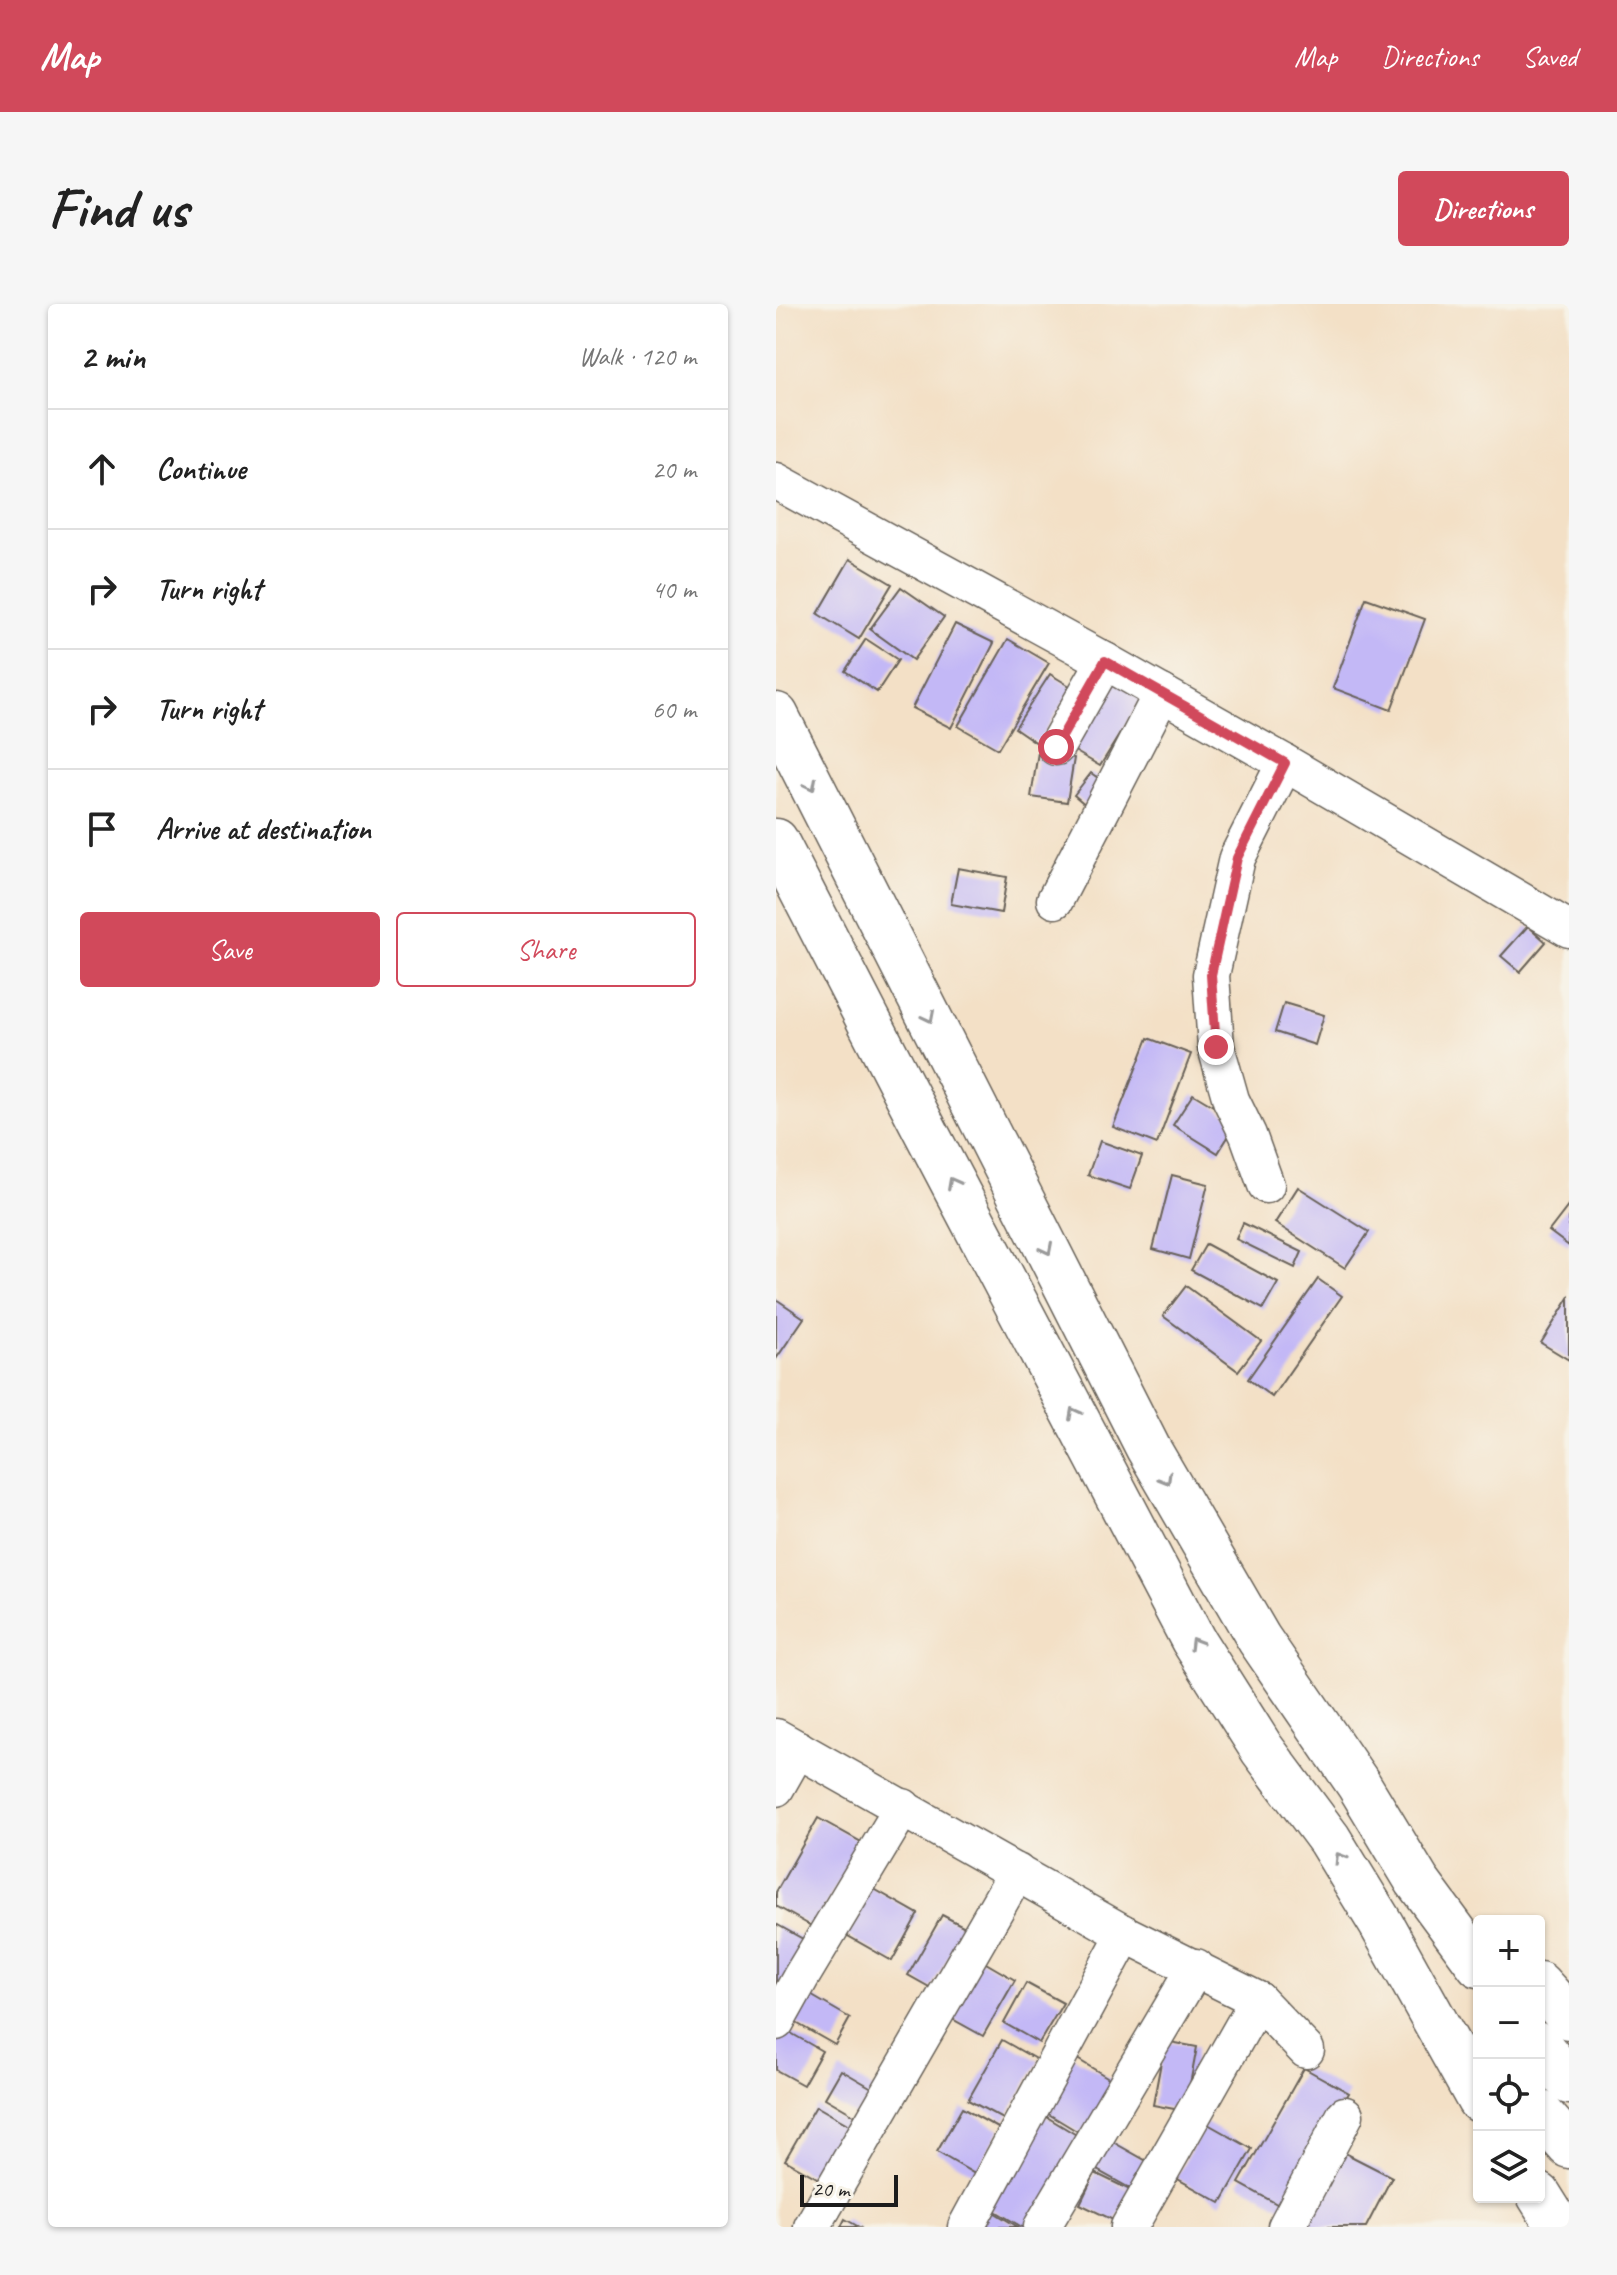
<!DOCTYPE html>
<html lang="en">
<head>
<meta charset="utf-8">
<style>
	body { margin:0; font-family:Caveat,sans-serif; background:#f6f6f6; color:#222 }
	.controls { position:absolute; right:24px; bottom:24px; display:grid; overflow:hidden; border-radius:8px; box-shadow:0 2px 6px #0004 }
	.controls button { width:72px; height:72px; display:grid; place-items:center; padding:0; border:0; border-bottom:2px solid #e0e0e0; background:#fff; color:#222; font:40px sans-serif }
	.scale { position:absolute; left:24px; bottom:20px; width:98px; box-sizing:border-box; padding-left:8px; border:4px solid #1c1c1c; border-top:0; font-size:22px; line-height:28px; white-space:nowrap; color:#1c1c1c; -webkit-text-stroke:6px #f7f3e8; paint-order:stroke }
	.stop { position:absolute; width:24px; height:24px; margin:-18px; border:6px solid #d1495b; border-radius:50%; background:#fff }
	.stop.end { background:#d1495b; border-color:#fff; box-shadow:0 2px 8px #0008 }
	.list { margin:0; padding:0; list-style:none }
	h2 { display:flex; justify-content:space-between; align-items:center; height:104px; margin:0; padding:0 32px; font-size:34px }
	h2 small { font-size:26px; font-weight:400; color:#767676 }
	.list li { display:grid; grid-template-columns:52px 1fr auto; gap:24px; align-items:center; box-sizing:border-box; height:120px; padding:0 32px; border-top:2px solid #e0e0e0 }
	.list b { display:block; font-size:30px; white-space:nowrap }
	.list em { font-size:26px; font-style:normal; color:#767676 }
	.actions { display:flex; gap:16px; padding:24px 32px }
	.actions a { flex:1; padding:18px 0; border:2px solid #d1495b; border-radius:8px; text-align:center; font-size:28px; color:#d1495b }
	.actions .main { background:#d1495b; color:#fff }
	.icon { flex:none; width:44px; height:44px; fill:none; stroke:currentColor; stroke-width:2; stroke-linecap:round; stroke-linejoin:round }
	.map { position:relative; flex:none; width:793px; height:1923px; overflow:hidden; border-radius:8px }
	header { display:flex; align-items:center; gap:48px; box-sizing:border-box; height:112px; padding:0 40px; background:#d1495b; color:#fff }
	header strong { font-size:38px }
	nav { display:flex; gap:44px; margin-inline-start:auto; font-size:28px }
	.intro { display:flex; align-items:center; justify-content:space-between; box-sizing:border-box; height:192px; padding:0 48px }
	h1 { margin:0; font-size:56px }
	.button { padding:20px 36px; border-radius:8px; background:#d1495b; color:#fff; font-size:28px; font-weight:700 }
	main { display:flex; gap:48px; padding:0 48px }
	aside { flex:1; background:#fff; border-radius:8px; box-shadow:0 2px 6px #0004 }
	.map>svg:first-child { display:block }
</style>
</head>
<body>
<header>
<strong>Map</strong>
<nav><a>Map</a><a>Directions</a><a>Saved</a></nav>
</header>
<div class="intro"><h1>Find us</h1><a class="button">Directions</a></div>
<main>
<aside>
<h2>2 min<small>Walk · 120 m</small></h2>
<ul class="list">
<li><svg class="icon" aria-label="ahead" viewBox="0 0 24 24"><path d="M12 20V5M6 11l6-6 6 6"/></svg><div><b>Continue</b></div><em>20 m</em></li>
<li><svg class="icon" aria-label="right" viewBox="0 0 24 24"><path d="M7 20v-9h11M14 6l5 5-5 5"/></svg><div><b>Turn right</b></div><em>40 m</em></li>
<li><svg class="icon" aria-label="right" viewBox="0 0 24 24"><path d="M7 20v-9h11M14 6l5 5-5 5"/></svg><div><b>Turn right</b></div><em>60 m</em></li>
<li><svg class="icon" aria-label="arrive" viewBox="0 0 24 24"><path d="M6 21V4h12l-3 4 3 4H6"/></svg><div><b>Arrive at destination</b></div></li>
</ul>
<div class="actions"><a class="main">Save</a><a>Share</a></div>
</aside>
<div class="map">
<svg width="793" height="1923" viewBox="0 0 793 1923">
	<rect width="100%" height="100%" fill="#f7f3e8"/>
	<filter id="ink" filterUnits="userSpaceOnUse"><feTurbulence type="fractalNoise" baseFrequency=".0125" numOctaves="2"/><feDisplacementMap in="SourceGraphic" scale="16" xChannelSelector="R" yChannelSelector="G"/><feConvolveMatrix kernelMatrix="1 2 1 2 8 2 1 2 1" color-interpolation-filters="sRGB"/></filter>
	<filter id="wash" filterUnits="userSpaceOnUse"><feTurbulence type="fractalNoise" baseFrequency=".006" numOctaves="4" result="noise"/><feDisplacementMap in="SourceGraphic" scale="32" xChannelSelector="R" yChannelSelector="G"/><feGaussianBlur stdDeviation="1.8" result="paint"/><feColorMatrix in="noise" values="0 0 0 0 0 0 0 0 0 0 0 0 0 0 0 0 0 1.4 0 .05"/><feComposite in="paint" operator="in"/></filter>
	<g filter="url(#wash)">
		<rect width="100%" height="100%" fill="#f3e0c6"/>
		<g id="blocks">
			<g fill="#c3b8f6">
				<path d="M74 255 116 280 83 335 42 310Z"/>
				<path d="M125 283 168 313 137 356 94 325Z"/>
				<path d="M590 294 649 315 615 406 557 384Z"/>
				<path d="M179 320 218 339 175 424 136 404Z"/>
				<path d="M90 335 122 356 101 388 69 367Z"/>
				<path d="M232 335 273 359 222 445 182 422Z"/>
				<path d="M274 370 297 384 261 439 239 424Z"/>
				<path d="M332 373 366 394 324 462 290 442Z"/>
				<path d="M262 448 298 454 291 498 255 493Z"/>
				<path d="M315 469 329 479 311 502 298 491Z"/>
				<path d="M182 564 231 573 225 609 175 600Z"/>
				<path d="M752 622 770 638 744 668 725 652Z"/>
				<path d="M508 699 548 711 539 741 499 728Z"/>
				<path d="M372 734 415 750 381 840 337 823Z"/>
				<path d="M417 790 462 817 442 849 397 821Z"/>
				<path d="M324 837 366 852 354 885 312 871Z"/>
				<path d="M396 871 432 880 413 955 377 945Z"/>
				<path d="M522 883 593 928 569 964 499 919Z"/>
				<path d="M793 901V942L773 927Z"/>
				<path d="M467 919 526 948 519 964 460 935Z"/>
				<path d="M430 940 502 979 487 1005 415 966Z"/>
				<path d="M542 975 566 992 496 1093 472 1075Z"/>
				<path d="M410 982 485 1037 462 1067 387 1012Z"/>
				<path d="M793 994V1056L765 1039Z"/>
				<path d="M0 995 28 1014 0 1055Z"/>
				<path d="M42 1514 85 1538 37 1623 0 1602V1588Z"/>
				<path d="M84 1577 142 1610 116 1657 58 1624Z"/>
				<path d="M166 1611 189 1623 155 1684 132 1671Z"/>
				<path d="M0 1620 34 1639 0 1699Z"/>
				<path d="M203 1655 239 1676 207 1732 171 1712Z"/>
				<path d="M250 1679 287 1699 263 1739 228 1719Z"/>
				<path d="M31 1689 74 1714 59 1741 15 1716Z"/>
				<path d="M6 1724 46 1747 27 1781 0 1766V1734Z"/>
				<path d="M226 1736 263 1757 229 1816 192 1796Z"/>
				<path d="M389 1737 421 1743 409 1807 377 1801Z"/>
				<path d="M293 1750 341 1779 309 1832 261 1803Z"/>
				<path d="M528 1764 573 1789 508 1904 463 1879Z"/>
				<path d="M65 1766 101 1787 85 1815 49 1794Z"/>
				<path d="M40 1802 80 1825 50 1879 9 1856Z"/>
				<path d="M186 1804 224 1825 199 1870 161 1848Z"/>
				<path d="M261 1807 307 1835 259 1923H246L206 1899Z"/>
				<path d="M430 1819 476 1845 445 1899 400 1874Z"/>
				<path d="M328 1833 374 1859 359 1887 312 1861Z"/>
				<path d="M565 1847 616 1873 590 1923H526Z"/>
				<path d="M319 1869 354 1886 339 1917 304 1900Z"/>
				<path d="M206 1901 242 1923H192Z"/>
				<path d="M69 1915 83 1923H65Z"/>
			</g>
		</g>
	</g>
	<g filter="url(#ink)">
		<use href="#blocks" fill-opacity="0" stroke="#676158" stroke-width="2"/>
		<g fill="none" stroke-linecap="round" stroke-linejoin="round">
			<g stroke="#676158" stroke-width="39">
				<g id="minor">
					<path d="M0 177 329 357 509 459 793 625"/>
					<path d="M280 443 329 357"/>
					<path d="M279 596 386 389"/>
					<path d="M490 881 472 831 455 796 440 743 435 671 461 554 509 459"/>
					<path d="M0 1433 349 1630 482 1696 530 1746"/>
					<path d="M0 1484 22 1445"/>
					<path d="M0 1718 25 1673 127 1503"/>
					<path d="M36 1923 241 1568"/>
					<path d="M190 1923 349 1630"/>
					<path d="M266 1923 420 1663"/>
					<path d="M353 1923 482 1696"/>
					<path d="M510 1923 569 1811"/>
				</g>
			</g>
			<g stroke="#676158" stroke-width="47">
				<g id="highway">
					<path d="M0 411 372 1144 483 1335 583 1481 641 1577 703 1661"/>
					<path d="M0 537 149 826 417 1336 486 1445 553 1535 605 1620 703 1796"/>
					<path d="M763 1680 793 1713"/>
					<path d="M763 1741 793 1778"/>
					<path d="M763 1808 793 1842"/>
					<path d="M763 1891 783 1923"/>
				</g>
			</g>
			<use href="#minor" stroke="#fff" stroke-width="36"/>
			<use href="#highway" stroke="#fff" stroke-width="44"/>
		</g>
		<defs><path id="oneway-chevron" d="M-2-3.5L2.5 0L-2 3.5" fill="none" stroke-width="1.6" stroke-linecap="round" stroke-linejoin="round" transform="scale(2)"/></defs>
		<g stroke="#999">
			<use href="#oneway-chevron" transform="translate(35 481) rotate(63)"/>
			<use href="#oneway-chevron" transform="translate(153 713) rotate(63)"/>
			<use href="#oneway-chevron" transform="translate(177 879) rotate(-118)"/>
			<use href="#oneway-chevron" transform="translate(271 945) rotate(63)"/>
			<use href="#oneway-chevron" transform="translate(298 1109) rotate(-118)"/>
			<use href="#oneway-chevron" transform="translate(390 1175) rotate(60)"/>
			<use href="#oneway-chevron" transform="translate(419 1339) rotate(-121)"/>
			<use href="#oneway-chevron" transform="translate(564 1554) rotate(-122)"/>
		</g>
	</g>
	<g fill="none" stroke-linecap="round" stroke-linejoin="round" filter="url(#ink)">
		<path stroke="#d1495b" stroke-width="10" d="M280 443 329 357 509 459 461 554 435 671 440 743"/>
	</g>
</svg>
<div class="controls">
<button>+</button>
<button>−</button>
<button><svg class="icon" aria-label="locate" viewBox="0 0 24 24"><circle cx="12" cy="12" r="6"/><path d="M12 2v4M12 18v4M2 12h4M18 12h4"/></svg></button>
<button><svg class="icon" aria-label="layers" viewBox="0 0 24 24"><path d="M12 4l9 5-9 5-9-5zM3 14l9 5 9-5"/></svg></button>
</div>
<div class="scale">20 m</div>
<div class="stop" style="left:280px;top:443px"></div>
<div class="stop end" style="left:440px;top:743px"></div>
</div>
</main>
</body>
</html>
